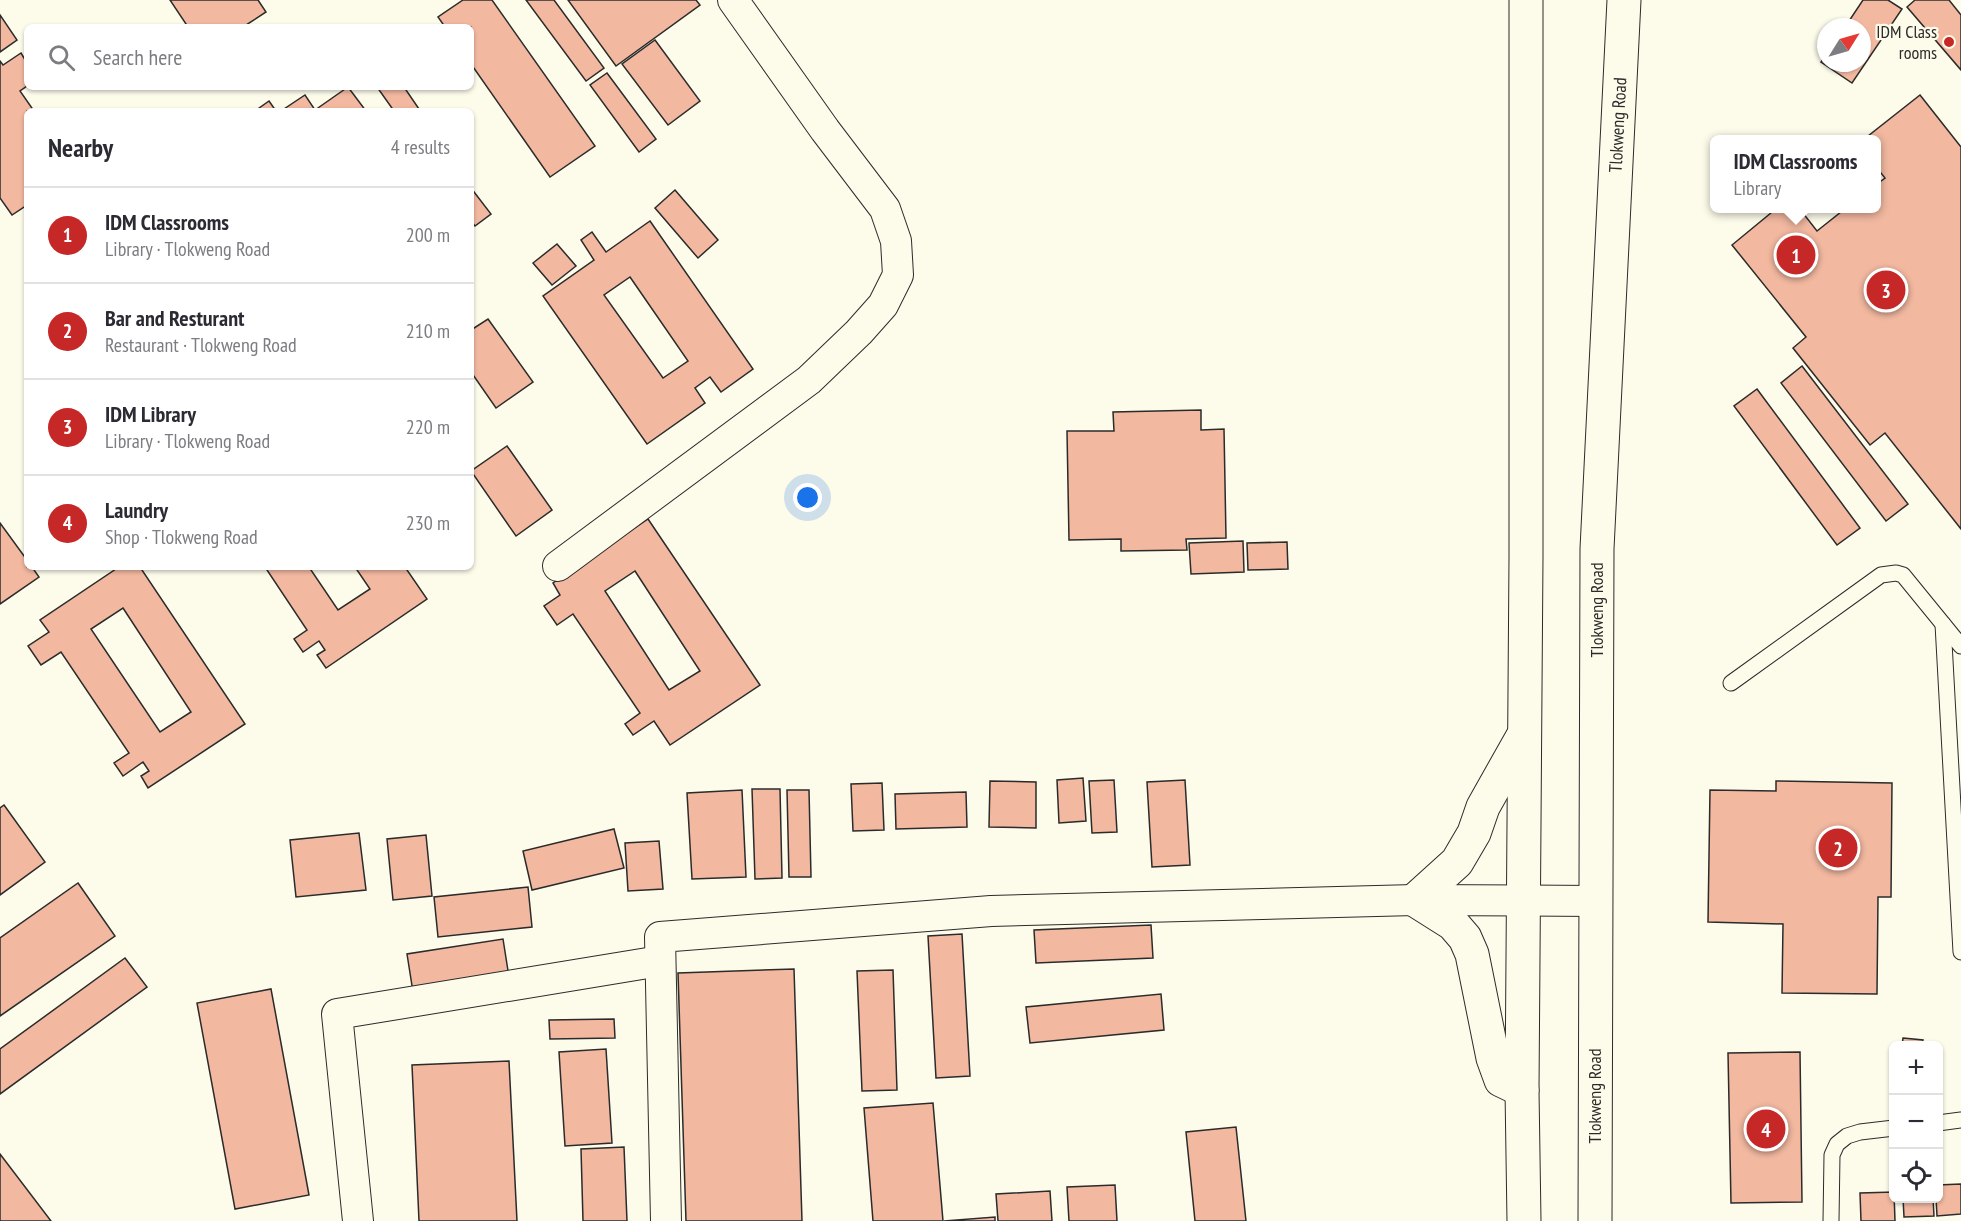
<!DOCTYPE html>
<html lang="en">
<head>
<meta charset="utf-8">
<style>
	body { margin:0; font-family:"PT Sans Narrow",sans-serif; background:#f2f2f3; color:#2b2b33 }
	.controls { position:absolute; right:18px; bottom:18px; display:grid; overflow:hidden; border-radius:9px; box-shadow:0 2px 4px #0004 }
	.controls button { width:54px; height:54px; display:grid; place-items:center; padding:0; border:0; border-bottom:2px solid #e1e1e2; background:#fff; color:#2b2b33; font:30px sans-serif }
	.compass { position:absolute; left:1817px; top:18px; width:54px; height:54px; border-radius:50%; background:#fff; box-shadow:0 2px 4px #0004; rotate:53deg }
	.you { position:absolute; left:808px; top:498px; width:21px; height:21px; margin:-15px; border:4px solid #fff; border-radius:50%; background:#1a73e8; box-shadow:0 0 0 9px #1a73e833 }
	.badge { display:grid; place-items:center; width:39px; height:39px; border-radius:50%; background:#c62828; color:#fff; font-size:20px; font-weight:700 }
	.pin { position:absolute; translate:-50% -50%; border:3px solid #fff; box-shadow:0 2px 6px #0006 }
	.popup { position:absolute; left:1710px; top:135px; width:171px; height:78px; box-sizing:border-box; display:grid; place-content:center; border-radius:9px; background:#fff; filter:drop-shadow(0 2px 4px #0005); font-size:20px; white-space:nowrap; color:#7c7c81 }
	.popup b { font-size:22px; color:#2b2b33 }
	.popup::after { content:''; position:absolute; left:50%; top:100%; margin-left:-12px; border:12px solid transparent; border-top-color:#fff }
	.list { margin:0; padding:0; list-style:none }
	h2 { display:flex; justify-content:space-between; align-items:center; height:78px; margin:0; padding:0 24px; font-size:26px }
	h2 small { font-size:20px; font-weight:400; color:#7c7c81 }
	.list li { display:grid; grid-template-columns:39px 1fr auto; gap:18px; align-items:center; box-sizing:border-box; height:96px; padding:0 24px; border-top:2px solid #e1e1e2 }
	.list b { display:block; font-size:22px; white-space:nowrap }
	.list p { margin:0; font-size:20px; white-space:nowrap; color:#7c7c81 }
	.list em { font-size:20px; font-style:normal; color:#7c7c81 }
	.icon { flex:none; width:33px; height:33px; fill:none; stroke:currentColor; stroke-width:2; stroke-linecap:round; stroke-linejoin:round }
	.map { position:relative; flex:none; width:1961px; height:1221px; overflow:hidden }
	.search { position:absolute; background:#fff; box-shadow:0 2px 4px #0004; left:24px; top:24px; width:450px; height:66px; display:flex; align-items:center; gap:15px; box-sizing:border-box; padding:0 21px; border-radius:9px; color:#7c7c81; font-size:22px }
	.panel { position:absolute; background:#fff; box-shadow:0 2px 4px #0004; left:24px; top:108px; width:450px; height:462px; border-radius:9px }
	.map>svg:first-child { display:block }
</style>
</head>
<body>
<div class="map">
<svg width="1961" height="1221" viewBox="0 0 1961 1221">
	<rect width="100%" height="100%" fill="#fdfbea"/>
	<g fill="#f2b8a0" stroke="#2b2b2b" stroke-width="1.5" fill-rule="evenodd">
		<path d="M170 0H258L266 12 243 27H188Z"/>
		<path d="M463 0H492L595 146 550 177 471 64V27H445L438 17Z"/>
		<path d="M526 0H554L604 68 586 81Z"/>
		<path d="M568 0H696L700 5 616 66Z"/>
		<path d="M1863 0H1888L1902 9 1852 83 1821 62 1826 55V63H1862V27H1845Z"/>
		<path d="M1915 0H1949L1961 15V70L1907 7Z"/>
		<path d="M0 15 17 40 0 52Z"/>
		<path d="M655 40 700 101 668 125 622 64Z"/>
		<path d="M21 53 27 63V86L20 91 34 111H27V205L12 215 0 198V61L3 65Z"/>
		<path d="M607 73 656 139 639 152 590 85Z"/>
		<path d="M348 87 366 111H281L305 95 315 110Z"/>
		<path d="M377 87H404L419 109 417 111H394Z"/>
		<path d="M1920 95 1961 147V529L1885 433 1870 445 1793 348 1806 337 1732 245 1777 208H1799L1817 231 1846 208H1877V184L1885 178 1877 168V140H1863Z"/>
		<path d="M269 101 276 111H255Z"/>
		<path d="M471 188 491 214 475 226 471 221Z"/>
		<path d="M675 190 718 240 698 258 655 208Z"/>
		<path d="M650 221 753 369 721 392 710 377 695 388 705 403 647 444 543 296 594 260 581 240 592 232 606 252ZM630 277 688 361 663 378 604 295Z"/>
		<path d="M557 244 576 266 552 285 533 263Z"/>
		<path d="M488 319 533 382 496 408 471 372V330Z"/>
		<path d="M1802 366 1908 504 1886 521 1781 383Z"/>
		<path d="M1757 389 1860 528 1837 545 1734 406Z"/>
		<path d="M1201 410V430L1224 429 1226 538 1186 539 1187 550 1121 551V539L1069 540 1067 431H1114L1113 412Z"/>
		<path d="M507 446 552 510 516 536 471 471Z"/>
		<path d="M648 519 760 685 670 745 654 721 633 735 625 724 640 713 573 614 557 625 544 606 560 595 553 583ZM635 571 700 671 669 690 605 591Z"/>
		<path d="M0 523 27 560V567H32L39 577 0 604Z"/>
		<path d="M1243 541 1244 572 1191 574 1189 543Z"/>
		<path d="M1287 542 1288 569 1248 570 1247 543Z"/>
		<path d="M119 567H140L245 724 148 788 141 776 149 771 143 762 123 776 114 763 129 753 61 652 41 665 28 646 49 632 40 620ZM123 608 191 712 160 732 91 629Z"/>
		<path d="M265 567H309L338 610 370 589 355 567H405L427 599 326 668 317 655 325 650 319 641 303 652 294 639 307 630Z"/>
		<path d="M1083 778 1086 821 1059 823 1057 780Z"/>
		<path d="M1114 780 1117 832 1092 833 1089 781Z"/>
		<path d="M1185 780 1190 865 1152 867 1147 782Z"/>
		<path d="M990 781 1036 782V828L989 827Z"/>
		<path d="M1776 781 1892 783 1891 897H1878L1877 994 1782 993 1783 924 1708 922 1710 790 1776 791Z"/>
		<path d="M882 783 884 830 853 831 851 784Z"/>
		<path d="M752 789H780L782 878 755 879Z"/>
		<path d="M742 790 746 877 692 879 687 793Z"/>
		<path d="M787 790H809L811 877H789Z"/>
		<path d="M966 792 967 827 896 829 895 794Z"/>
		<path d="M4 805 45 862 0 895V808Z"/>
		<path d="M614 829 624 868 532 890 523 851Z"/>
		<path d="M359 833 366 890 296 897 290 840Z"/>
		<path d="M426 835 432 896 393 900 387 839Z"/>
		<path d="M659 841 663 889 628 891 625 843Z"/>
		<path d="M78 883 115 936 0 1016V938Z"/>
		<path d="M528 887 532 927 438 937 434 897Z"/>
		<path d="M1151 925 1153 958 1036 963 1034 930Z"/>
		<path d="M962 934 970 1076 936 1078 928 936Z"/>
		<path d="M503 939 509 977 413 992 407 954Z"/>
		<path d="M125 958 147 987 0 1094V1049Z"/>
		<path d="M794 969 802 1221H686L678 973Z"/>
		<path d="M893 970 897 1090 862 1091 857 971Z"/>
		<path d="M271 989 309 1195 235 1209 197 1003Z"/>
		<path d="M1161 994 1164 1030 1030 1043 1026 1007Z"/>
		<path d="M614 1019 615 1038 550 1039 549 1020Z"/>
		<path d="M1903 1038 1923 1040 1922 1046H1902Z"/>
		<path d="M606 1049 612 1143 565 1146 559 1052Z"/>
		<path d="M1800 1052 1802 1202 1731 1203 1728 1053Z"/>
		<path d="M509 1061 517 1221H419L412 1065Z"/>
		<path d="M933 1103 943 1221H873L864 1108Z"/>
		<path d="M1236 1127 1246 1221H1195L1186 1132Z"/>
		<path d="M624 1147 627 1221H583L581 1149Z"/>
		<path d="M0 1154 51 1221H0Z"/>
		<path d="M1961 1184V1214L1937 1216 1936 1198H1938V1185Z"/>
		<path d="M1115 1185 1117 1221H1069L1067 1187Z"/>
		<path d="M1050 1191 1052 1221H998L996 1194Z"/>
		<path d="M1894 1192 1895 1221H1861L1860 1193Z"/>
		<path d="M1903 1198H1933L1934 1216 1904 1217Z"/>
		<path d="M995 1217V1221H944Z"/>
	</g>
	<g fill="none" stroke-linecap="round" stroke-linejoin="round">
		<g stroke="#2b2b2b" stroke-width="17">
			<g id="lane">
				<path d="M1943 624 1961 952"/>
				<path d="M1731 683 1881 575 1896 573 1903 575 1961 646"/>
				<path d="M1938 1123 1961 1120"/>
				<path d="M1831 1221 1832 1155 1837 1144 1847 1136 1860 1132 1894 1128"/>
			</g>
		</g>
		<g stroke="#2b2b2b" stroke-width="32">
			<g id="street">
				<path d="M558 566 809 380 859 332 883 305 898 275 896 241 885 209 825 130 733 0"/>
				<path d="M358 1221 337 1014 660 961"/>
				<path d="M666 1221 660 937 991 911 1415 900 1596 901"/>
			</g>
		</g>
		<g stroke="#2b2b2b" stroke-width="35">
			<g id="primary">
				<path d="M1522 1090 1501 1080 1493 1058 1472 954 1465 938 1453 924 1415 900 1457 862 1474 833 1483 807 1523 736"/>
				<path d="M1524 1221 1522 1090 1526 557V0"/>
				<path d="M1595 1221 1597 549 1624 0"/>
			</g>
		</g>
		<use href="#lane" stroke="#fdfbea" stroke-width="15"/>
		<use href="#street" stroke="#fdfbea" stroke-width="30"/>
		<use href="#primary" stroke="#fdfbea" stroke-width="33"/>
	</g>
	<circle fill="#c62828" stroke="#fdfbea" stroke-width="2" cx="1949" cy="42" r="6"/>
	<g text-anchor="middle" stroke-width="4.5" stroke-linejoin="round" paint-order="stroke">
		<g font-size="18" fill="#2b2b2b" stroke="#fdfbea" text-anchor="end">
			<text x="1937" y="38">IDM Class<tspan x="1937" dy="21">rooms</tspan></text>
		</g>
		<g font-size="18" fill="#2b2b2b" stroke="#fdfbea">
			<text transform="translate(1618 125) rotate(-87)" y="6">Tlokweng Road</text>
			<text transform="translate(1597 610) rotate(-90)" y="6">Tlokweng Road</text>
			<text transform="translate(1595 1096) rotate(-90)" y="6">Tlokweng Road</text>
		</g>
	</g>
</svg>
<div class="controls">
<button>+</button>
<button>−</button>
<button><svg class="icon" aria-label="locate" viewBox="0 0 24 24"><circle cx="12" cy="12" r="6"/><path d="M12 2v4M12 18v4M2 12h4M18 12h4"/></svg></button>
</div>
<svg class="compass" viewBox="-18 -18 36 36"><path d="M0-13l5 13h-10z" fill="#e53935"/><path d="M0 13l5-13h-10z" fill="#7c7c81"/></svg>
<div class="you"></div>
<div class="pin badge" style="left:1796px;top:255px">1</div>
<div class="popup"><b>IDM Classrooms</b>Library</div>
<div class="pin badge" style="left:1838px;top:848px">2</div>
<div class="pin badge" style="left:1886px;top:290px">3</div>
<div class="pin badge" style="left:1766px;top:1129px">4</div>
<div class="search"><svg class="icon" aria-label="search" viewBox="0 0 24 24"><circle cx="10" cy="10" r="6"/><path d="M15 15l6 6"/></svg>Search here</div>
<section class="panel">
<h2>Nearby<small>4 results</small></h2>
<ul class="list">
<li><span class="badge">1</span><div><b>IDM Classrooms</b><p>Library · Tlokweng Road</p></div><em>200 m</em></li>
<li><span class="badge">2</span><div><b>Bar and Resturant</b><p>Restaurant · Tlokweng Road</p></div><em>210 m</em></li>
<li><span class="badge">3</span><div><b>IDM Library</b><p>Library · Tlokweng Road</p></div><em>220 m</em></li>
<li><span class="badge">4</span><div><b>Laundry</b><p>Shop · Tlokweng Road</p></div><em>230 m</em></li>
</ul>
</section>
</div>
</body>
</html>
